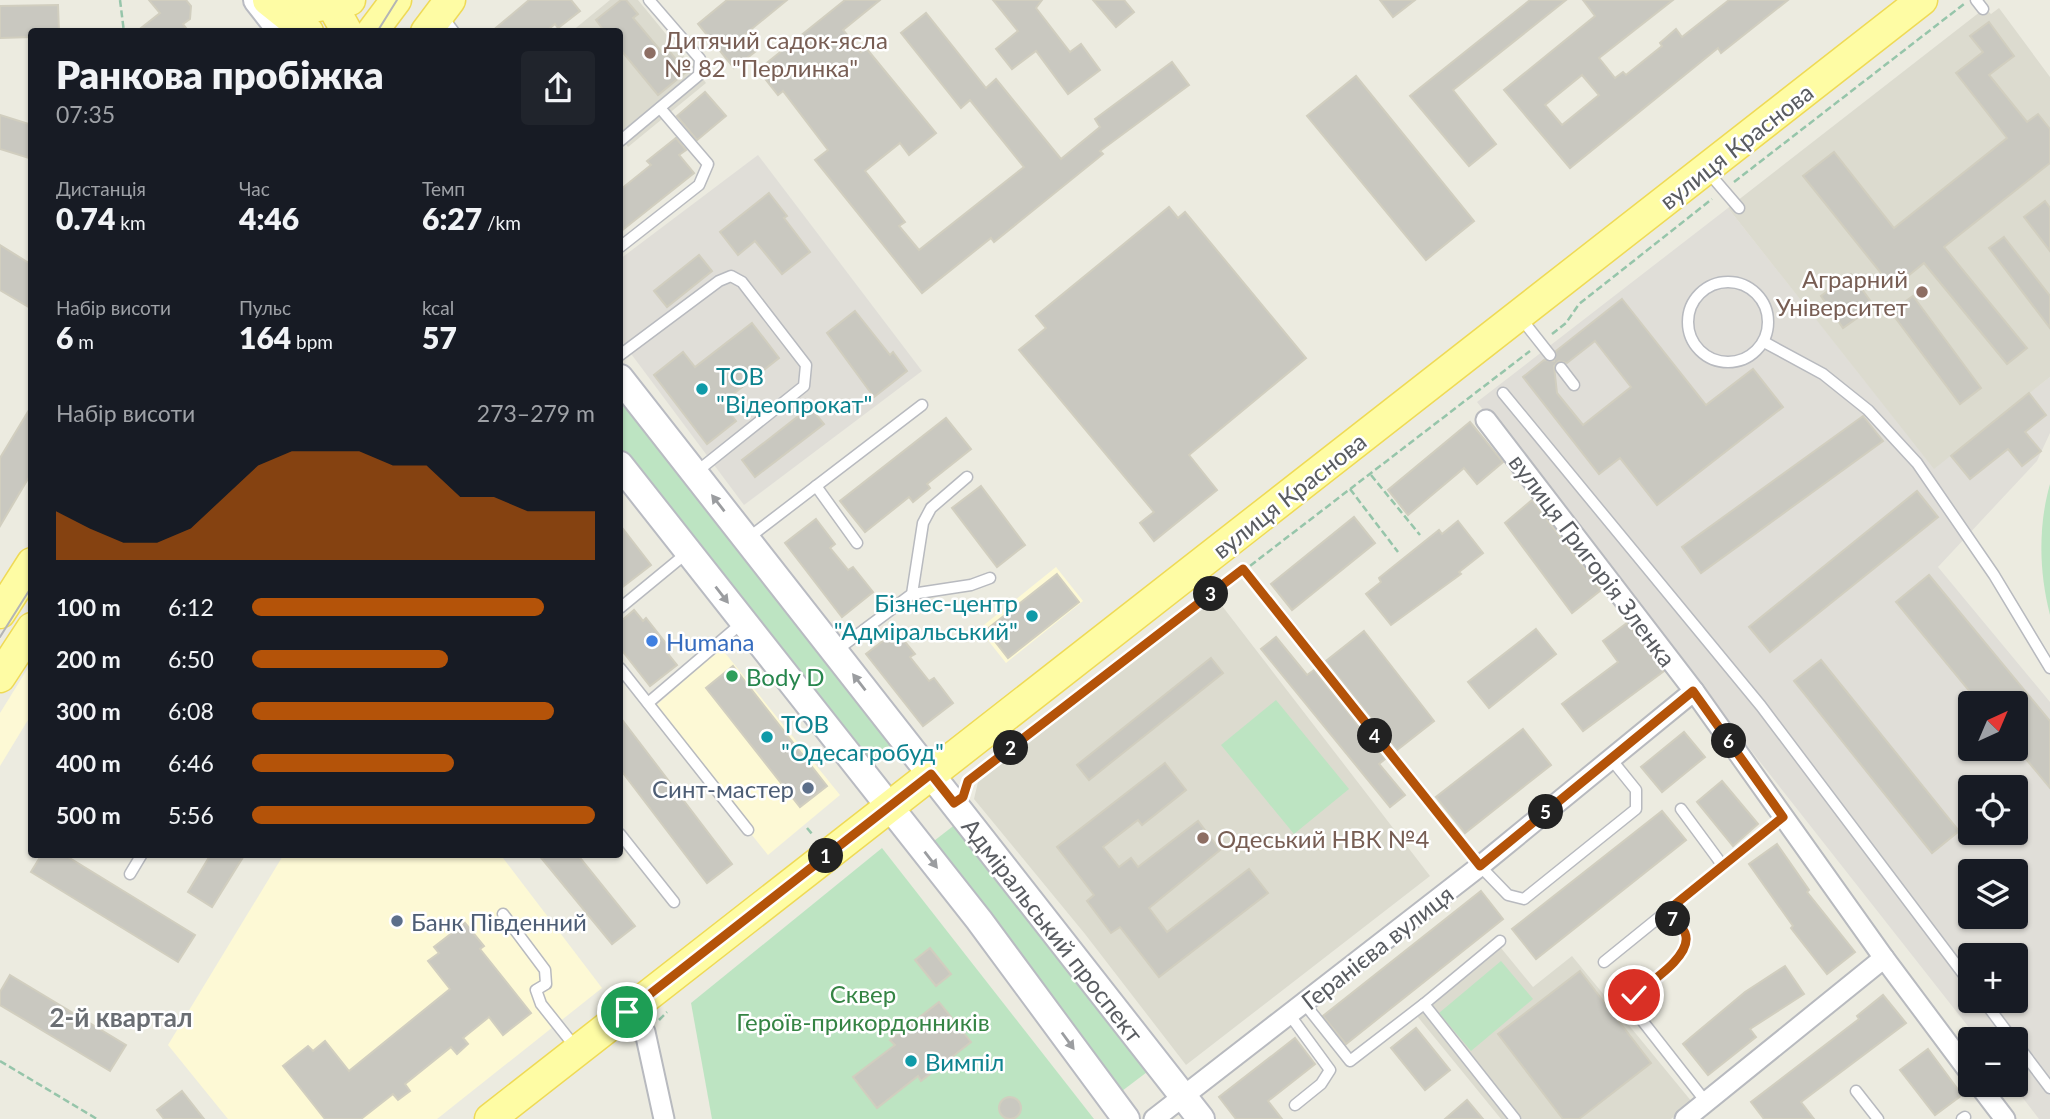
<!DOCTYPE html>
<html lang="uk">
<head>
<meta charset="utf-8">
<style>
  body { margin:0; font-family:Lato,sans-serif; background:#20242c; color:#f1f3f6; height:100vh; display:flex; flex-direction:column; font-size:26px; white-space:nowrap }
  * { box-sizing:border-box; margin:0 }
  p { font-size:23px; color:#9ea1a6 }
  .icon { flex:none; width:38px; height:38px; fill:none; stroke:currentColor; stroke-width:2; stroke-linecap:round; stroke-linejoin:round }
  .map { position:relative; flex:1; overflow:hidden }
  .side { position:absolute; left:28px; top:28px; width:595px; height:830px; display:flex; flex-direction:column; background:#171b24; border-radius:7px; box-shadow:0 2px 5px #0004 }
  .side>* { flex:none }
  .needle { width:46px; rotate:44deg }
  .tools { position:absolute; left:1958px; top:691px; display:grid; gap:14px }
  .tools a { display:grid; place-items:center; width:70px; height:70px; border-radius:7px; background:#171b24; box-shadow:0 2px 5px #0004; font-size:35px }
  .pin { position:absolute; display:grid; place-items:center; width:60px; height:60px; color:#fff; margin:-30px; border:4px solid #fff; border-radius:50%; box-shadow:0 2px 7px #0007 }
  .km { position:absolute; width:35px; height:35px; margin:-18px; border-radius:50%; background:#222; color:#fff; font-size:19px; line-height:35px; text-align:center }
  .round { display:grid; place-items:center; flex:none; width:74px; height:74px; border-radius:7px; background:#20242c }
  .head { display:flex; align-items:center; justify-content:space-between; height:119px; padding:0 28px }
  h1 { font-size:38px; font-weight:800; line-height:52px }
  .stats { display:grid; grid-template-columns:repeat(3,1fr); gap:10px; height:119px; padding:7px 28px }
  .stats div { display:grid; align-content:center }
  .stats b { font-size:30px; font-weight:800 }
  .stats small { font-size:19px; font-weight:400 }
  .stats p { font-size:19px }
  .chart { height:196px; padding:14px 28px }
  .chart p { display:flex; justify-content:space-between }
  .chart svg { width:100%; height:126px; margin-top:7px; fill:#b45309; opacity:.7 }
  ul { padding:0 28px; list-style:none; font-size:23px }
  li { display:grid; grid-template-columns:112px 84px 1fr; align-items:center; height:52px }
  li i { height:18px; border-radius:9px; background:#b45309 }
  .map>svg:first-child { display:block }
  .commercial { fill:#fdf9d5 }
  .industrial { fill:#e0ded8; fill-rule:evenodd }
  .education { fill:#dcdbcf }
  .green { fill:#bde4c2 }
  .building { fill:#c9c8c0; stroke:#d1cebf; stroke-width:2; fill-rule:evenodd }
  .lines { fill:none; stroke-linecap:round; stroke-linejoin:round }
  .service-casing { stroke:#b8babf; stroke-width:13 }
  .minor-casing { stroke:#b8babf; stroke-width:23 }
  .secondary-casing { stroke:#b9bbc2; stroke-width:30 }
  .primary-casing { stroke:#efda56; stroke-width:33 }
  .path { stroke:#96c5aa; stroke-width:2.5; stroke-dasharray:7 3.5; stroke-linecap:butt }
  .service { stroke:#fff; stroke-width:10 }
  .minor { stroke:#fff; stroke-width:19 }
  .secondary { stroke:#fff; stroke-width:26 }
  .primary { stroke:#fefca4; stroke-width:30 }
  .tram { stroke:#b4b5b5; stroke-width:2 }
  .oneway { fill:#9b9da0 }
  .route-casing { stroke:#fff; stroke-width:14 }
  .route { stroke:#b45309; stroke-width:9 }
  .education-dot { fill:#8d6e63; stroke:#fff; stroke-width:2.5 }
  .culture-dot { fill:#0f9aa8; stroke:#fff; stroke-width:2.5 }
  .shop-dot { fill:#3f7fe0; stroke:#fff; stroke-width:2.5 }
  .leisure-dot { fill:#2e9e5b; stroke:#fff; stroke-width:2.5 }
  .service-dot { fill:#5c6f8a; stroke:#fff; stroke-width:2.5 }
  .labels { text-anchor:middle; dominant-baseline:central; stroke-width:5; stroke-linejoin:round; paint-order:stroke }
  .education-label { font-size:24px; fill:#785e54; stroke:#fff; text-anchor:start }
  .street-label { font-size:24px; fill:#595c61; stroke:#fff }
  .culture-label { font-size:24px; fill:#0d838f; stroke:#fff; text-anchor:start }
  .shop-label { font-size:24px; fill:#366cbe; stroke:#fff; text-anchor:start }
  .leisure-label { font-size:24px; fill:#27864d; stroke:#fff; text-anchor:start }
  .service-label { font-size:24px; fill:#4e5e75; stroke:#fff; text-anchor:end }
  .park-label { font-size:24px; fill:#358444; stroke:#fff }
  .neighbourhood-label { font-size:26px; font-weight:bold; fill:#6a6e73; stroke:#fff }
</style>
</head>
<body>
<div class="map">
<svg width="2050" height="1119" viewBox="0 0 2050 1119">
  <rect width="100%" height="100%" fill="#ecebe0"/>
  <g class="commercial">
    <path d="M1056,567l27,34 -77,62 -27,-34z"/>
    <path d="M721,648l119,147 -72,60 -117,-145z"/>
    <path d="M31,663v52l-31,51v-53z"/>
    <path d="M284,854h216l102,134 -165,131h-209l-60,-74z"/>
  </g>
  <g class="industrial">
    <path d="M758,155l164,216 -178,134 -124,-166v-80z"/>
    <path d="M1728,208l206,260 116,-91v56l-13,28 -99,106 112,135v417h-11l-26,-34h3v-45l-38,-1 -501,-637zM1970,704h46v45h-46zM1970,788h46v45h-46zM1970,872h46v45h-46zM1970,956h46v45h-46z"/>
  </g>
  <g class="education">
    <path d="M610,0h28l68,83 -78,64 -8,-11v-104h-49z"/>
    <path d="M1985,8l6,6 8,-6 51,69v300l-116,92 -206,-261z"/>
    <path d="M1216,598l214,278 -244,189 -101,-131 -111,-135 4,-17z"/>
    <path d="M1501,948l32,39 39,-31 120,146 -21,17h-170l-84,-103z"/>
  </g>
  <g class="green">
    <path d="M620,387l281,356 -30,25 -251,-320z"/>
    <path d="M2050,484v131c-11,-43 -12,-89 0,-131z"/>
    <path d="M1276,700l73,89 -55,45 -73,-89z"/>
    <path d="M961,820l194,246 -33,25 -192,-247z"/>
    <path d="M882,848l212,271h-382l-21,-116z"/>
    <path d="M1501,961l32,38 -62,52 -32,-38z"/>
  </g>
  <g class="building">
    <path d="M149,0h37l5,6 -1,13 -7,5 6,8h-53l24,-19z"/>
    <path d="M529,0h42l9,11 -22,17 -3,-4 -10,8h-54z"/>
    <path d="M621,0h5l12,14 -5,4 32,38 5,-4 16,20 -28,23 -38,-46v-17h-15l-9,-12z"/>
    <path d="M727,0h60l-44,36 13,15 -22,17 -36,-44z"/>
    <path d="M845,0h35l-37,30 18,22 5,-4 70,85 -27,22 -9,-12 -35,28 40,51 -6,4 20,24 105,-83 -54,-67 -9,8 -60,-75 25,-20 60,75 10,-9 65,80 39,-32 -5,-8 77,-57 17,23 -89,66 3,3 -109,88 -3,-4 -69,55 -107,-133 13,-10 -45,-59 -5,4 -20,-25z"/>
    <path d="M993,0h49l-6,8 34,44 11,-8 19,26 -32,24 -32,-43 -24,18 -16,-20 22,-18z"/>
    <path d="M1093,0h31l10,12 -18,15z"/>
    <path d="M1380,0h35l-22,17z"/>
    <path d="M1530,0h36l-113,90 43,54 -27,22 -59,-70z"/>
    <path d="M1583,0h90l-74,58 16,20 8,-6 3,3 36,-29 -2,-3 16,-14 6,8 47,-37h59l-67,53 -3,-5 -148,120 -66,-78 91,-74zM1582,75l17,20 -37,30 -17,-20z"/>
    <path d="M58,5l1,27h-27v5l-32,1v-32z"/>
    <path d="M1989,22l25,34 -25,19 38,47 11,-8 12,15v34l-106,84 83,101 -20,16 -83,-101 -31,25 -90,-112 31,-24 60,76 113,-90 -51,-65 27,-21 -13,-16z"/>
    <path d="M1356,76l118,145 -48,39 -119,-144z"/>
    <path d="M705,92l21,24 -29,24 -20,-24z"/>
    <path d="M0,115l32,10v34l-32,-10z"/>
    <path d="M676,138l10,12 -7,5 15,18 -74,59v-42l31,-25 -4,-4z"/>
    <path d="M769,193l18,23 -3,2 26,34 -28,22 -27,-33 -17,14 -18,-23z"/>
    <path d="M2045,201l5,7v43l-26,-34z"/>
    <path d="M1169,207l9,11 7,-6 121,146 -117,97 28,35 -63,51 -14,-18 14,-11 -135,-162 27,-22 -10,-12z"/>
    <path d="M2004,237l46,59v32l-61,-80z"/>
    <path d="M0,245l32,20v44l-32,-19z"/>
    <path d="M699,255l13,16 -45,36 -13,-16z"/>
    <path d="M1851,274l23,32 -31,22 -22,-32z"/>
    <path d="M1913,296l68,92 -21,16 -69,-92z"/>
    <path d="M1622,299l84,106 47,-36 30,38 -126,98 -37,-47 -21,16 -76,-97 21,-17 10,1 2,-10zM1595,341l36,46 -48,38 -26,-32 -3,-27 5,-5 8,2z"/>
    <path d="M855,311l35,44 3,-3 14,19 -33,26 -47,-64z"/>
    <path d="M752,323l27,35 -57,45 14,18 -29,23 -53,-69 29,-23 12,15z"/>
    <path d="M2029,393l17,22 -21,17 16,19 -19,15 -14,-17 -38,30 -19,-23z"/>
    <path d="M32,405v67l-32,54v-68z"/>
    <path d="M810,407l14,17 -69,53 -13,-17z"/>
    <path d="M1863,416l20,25 -182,132 -19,-26z"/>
    <path d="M946,418l25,31 -44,35 3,4 -17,14 -4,-5 -44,35 -25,-31z"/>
    <path d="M1470,422l33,40 -26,22 -13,-16 -56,47 -20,-25z"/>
    <path d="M981,486l44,59 -28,22 -45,-59z"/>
    <path d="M1917,491l21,26 -168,135 -21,-25z"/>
    <path d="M1532,500l69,90 -29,23 -67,-90z"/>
    <path d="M1354,517l21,26 -83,67 -21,-26z"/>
    <path d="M816,519l19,25 -5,4 18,22 5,-3 20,25 -31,25 -57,-74z"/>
    <path d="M1458,521l25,32 -24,19 2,2 -70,51 -25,-31 15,-12 -2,-4 60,-48 3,4z"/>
    <path d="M620,525l31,40 -31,24z"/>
    <path d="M1057,574l22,28 -71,56 -22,-28z"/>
    <path d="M1929,575l121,146v67l-34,-41v-43h-36l-84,-102z"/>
    <path d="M634,610l9,11 3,-3 26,33 -4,3 9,11 -27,21 -30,-38v-26z"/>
    <path d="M1627,623l37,48 -81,60 -21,-27 56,-42 -15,-21z"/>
    <path d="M1536,629l20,25 -67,54 -21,-26z"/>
    <path d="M896,631l19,23 -5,3 19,24 5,-3 19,25 -30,23 -57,-72z"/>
    <path d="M1364,631l70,90 -37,29 -71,-89z"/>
    <path d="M1276,637l31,38 7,-5 71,89 -6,5 26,31 -15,12 -129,-158z"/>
    <path d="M1211,658l12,15 -134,107 -12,-15z"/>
    <path d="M1821,660l138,171 -27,22 -138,-172z"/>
    <path d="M733,666l94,120 -27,21 -94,-119z"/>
    <path d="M620,717l112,147 -25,19 -87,-114z"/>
    <path d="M1523,729l28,36 -86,68 -29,-36z"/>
    <path d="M1684,732l21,25 -43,35 -21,-25z"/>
    <path d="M1165,763l21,27 -44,35 -4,-5 -35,27 16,20 12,-9 7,9 60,-46 22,29 -71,58 18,24 82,-63 19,24 -109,84 -39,-50 -9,6 -24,-32 7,-6 -37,-48z"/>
    <path d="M1722,781l36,43 -25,22 -36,-44z"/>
    <path d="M1662,811l24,29 -150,119 -24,-30z"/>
    <path d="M1777,844l32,46 -2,2 48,60 -28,22 -36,-46 2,-2 -44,-62z"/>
    <path d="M42,854h21l132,81 -17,27 -147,-90z"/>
    <path d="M211,854h34l-33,53 -24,-15z"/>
    <path d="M538,854h39l58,72 -23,18z"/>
    <path d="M1481,891l22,28 -157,125 -23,-28z"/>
    <path d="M465,923l19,23 -4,3 51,64 -28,22 -14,-18 -26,21 5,6 -11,10 -6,-7 -46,37 5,7 -12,9 -5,-6 -32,25h-36l-42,-53 25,-20 5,5 12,-10 24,30 101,-82 -22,-28 11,-8 -5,-6z"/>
    <path d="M930,948l21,26 -15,12 -21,-26z"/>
    <path d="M1785,966l19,28 -54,35 6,8 -48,38 -25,-31 62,-52z"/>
    <path d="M1580,971l71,92 -72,56h-16l-65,-85z"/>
    <path d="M10,975l116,70 -16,26 -110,-66v-13z"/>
    <path d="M1883,995l23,28 -105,79 13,17h-50l-13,-17 108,-83 -2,-3z"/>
    <path d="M939,1002l32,40 -50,39 -3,-5 -41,32 -24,-31 42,-32 -5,-5z"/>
    <path d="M1416,1028l34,42 -25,20 -34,-42z"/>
    <path d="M1295,1038l20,26 -47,37 14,18h-46l-17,-22z"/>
    <path d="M1928,1049l34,46 -27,20 -35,-45z"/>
    <path d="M182,1091l22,28h-40l-7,-9z"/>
    <circle cx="1010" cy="1108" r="11"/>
    <path d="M1467,1100l16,19h-38z"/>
  </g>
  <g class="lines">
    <g class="service-casing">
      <g id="service">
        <path d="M1976,0l7,9"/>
        <path d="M442,16l12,16"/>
        <path d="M620,141l79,-66 1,-16 -51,-59"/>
        <path d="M1708,172l31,36"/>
        <path d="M620,247l79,-62 9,-21 -48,-56"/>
        <circle cx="1728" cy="322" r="40"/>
        <path d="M1520,317l30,38"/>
        <path d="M1764,342l59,32 45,36 49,53 77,112 56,93"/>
        <path d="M620,355l99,-74 12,-5 11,6 64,83 -2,21 -109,87"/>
        <path d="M1561,368l13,17"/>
        <path d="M1503,393l258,313 209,277"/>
        <path d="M816,486l41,57"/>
        <path d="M747,539l175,-134"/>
        <path d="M912,594l59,-9 19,-7"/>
        <path d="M1274,607l206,259 28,29 16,4 112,-90v-19l-25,-31"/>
        <path d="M620,608l68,-56"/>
        <path d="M837,650l75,-56 11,-71 8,-15 36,-31"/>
        <path d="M620,668l128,162"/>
        <path d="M648,703l95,-81"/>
        <path d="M1681,809l42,57"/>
        <path d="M620,834l54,68"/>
        <path d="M130,874l12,-20"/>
        <path d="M1667,911c5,7 15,15 18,22 9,22 -36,50 -51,62l3,19 69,88"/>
        <path d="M503,914l42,56 1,14 -10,6 5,14 35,44"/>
        <path d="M1604,962l179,-145"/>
        <path d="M1984,1001l29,39"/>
        <path d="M1304,1003l46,58 74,-57 91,115"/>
        <path d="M1424,1004l76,-63"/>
        <path d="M1289,1014l41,56 -9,14 -26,21"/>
        <path d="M2016,1043l34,45"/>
        <path d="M1856,1091l22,28"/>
        <path d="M1962,1119l3,-2"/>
      </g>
    </g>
    <g class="minor-casing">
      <g id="minor">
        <path d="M1486,420l208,271 190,267 86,115"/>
        <path d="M627,1011l18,21 19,87"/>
        <path d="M1979,1085l26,34"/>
        <path d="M1154,1119l326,-253 214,-175"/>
        <path d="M1685,1119l199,-161"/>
      </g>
    </g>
    <g class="secondary-casing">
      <g id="secondary">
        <path d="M257,0l25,32"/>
        <path d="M620,378l581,741"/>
        <path d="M620,465l359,455 147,199"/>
      </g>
    </g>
    <g class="primary-casing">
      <g id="primary">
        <path d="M268,0l40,32"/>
        <path d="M329,0l18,32"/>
        <path d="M302,1l16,5 32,-6"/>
        <path d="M372,32l24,-32"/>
        <path d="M426,32l24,-32"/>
        <path d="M0,613l32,-50"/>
        <path d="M0,677l32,-49"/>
        <path d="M490,1119l1432,-1119"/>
      </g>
    </g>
    <g class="path">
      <path d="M120,0l4,32"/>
      <path d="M1734,182l230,-178"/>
      <path d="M1552,334l14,-11 13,-19 133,-105"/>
      <path d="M1371,475l49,60"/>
      <path d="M1350,489l48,63"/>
      <path d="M1243,569l22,27"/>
      <path d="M967,783l563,-432"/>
      <path d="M807,828l6,7"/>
      <path d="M659,1020l8,-8"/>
      <path d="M0,1061l97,58"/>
    </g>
    <use href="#service" class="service"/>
    <use href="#minor" class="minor"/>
    <use href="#secondary" class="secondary"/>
    <use href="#primary" class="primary"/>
    <g class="tram">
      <path d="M377,32l20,-32"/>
      <path d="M0,637l32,-51"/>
    </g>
  </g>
  <defs><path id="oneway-solid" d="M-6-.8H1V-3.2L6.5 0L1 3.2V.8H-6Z" transform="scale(1.75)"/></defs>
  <g class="oneway">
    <use href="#oneway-solid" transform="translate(718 503) rotate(-128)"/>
    <use href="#oneway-solid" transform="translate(722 595) rotate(52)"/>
    <use href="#oneway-solid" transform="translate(859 682) rotate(-128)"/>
    <use href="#oneway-solid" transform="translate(931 860) rotate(52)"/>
    <use href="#oneway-solid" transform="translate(1068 1041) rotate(54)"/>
  </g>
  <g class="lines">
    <g class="route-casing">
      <path id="route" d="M627,1012l304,-238 23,29 9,-6 5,-16 275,-212 237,297 213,-175 90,126 -116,94c5,7 15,15 18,22 9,22 -36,50 -51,62"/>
    </g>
    <use href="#route" class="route"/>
  </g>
  <g class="education-dot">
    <circle cx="650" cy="53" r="7"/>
    <circle cx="1922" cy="292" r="7"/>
    <circle cx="1203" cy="838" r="7"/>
  </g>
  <g class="culture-dot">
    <circle cx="702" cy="389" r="7"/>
    <circle cx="1032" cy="616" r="7"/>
    <circle cx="767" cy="737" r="7"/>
    <circle cx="911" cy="1061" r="7"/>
  </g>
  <circle class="shop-dot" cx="652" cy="641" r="7"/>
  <circle class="leisure-dot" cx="732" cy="676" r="7"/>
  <g class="service-dot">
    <circle cx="808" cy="788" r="7"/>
    <circle cx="397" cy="921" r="7"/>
  </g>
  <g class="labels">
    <g class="education-label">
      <text x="664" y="39">Дитячий садок-ясла<tspan x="664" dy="28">№ 82 "Перлинка"</tspan></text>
      <text x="1908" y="278" text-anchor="end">Аграрний<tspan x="1908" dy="28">Університет</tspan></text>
      <text x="1217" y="838">Одеський НВК №4</text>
    </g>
    <g class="street-label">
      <text transform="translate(1736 146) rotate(-38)">вулиця Краснова</text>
      <text transform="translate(1289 495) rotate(-38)">вулиця Краснова</text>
      <text transform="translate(1593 560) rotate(53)">вулиця Григорія Зленка</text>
      <text transform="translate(1053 930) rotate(52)">Адміральський проспект</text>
      <text transform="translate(1377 947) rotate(-38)">Геранієва вулиця</text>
    </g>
    <g class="culture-label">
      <text x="716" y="375">ТОВ<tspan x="716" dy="28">"Відеопрокат"</tspan></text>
      <text x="1018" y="602" text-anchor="end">Бізнес-центр<tspan x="1018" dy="28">"Адміральський"</tspan></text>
      <text x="781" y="723">ТОВ<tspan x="781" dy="28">"Одесагробуд"</tspan></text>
      <text x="925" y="1061">Вимпіл</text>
    </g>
    <g class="shop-label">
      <text x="666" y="641">Humana</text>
    </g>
    <g class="leisure-label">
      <text x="746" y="676">Body D</text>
    </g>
    <g class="service-label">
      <text x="794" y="788">Синт-мастер</text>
      <text x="411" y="921" text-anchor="start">Банк Південний</text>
    </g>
    <g class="park-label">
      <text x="863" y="993">Сквер<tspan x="863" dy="28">Героїв-прикордонників</tspan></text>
    </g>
    <g class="neighbourhood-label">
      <text x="121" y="1017">2-й квартал</text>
    </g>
  </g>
</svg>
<div class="tools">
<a><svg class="needle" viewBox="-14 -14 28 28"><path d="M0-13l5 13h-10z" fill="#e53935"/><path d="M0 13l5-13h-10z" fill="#9ea1a6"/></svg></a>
<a><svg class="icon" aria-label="locate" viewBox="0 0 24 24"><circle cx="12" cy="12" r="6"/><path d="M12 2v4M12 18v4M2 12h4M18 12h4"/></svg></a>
<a><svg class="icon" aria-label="layers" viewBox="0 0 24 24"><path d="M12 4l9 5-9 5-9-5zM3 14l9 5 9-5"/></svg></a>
<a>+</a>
<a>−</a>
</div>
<div class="pin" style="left:627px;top:1012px;background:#1e9e55"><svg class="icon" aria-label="arrive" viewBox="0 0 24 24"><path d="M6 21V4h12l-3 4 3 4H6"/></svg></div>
<div class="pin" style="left:1634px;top:995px;background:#d93025"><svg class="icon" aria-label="check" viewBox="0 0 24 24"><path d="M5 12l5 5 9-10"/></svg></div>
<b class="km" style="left:826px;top:856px">1</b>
<b class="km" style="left:1011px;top:748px">2</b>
<b class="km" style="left:1211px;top:594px">3</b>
<b class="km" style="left:1375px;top:736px">4</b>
<b class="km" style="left:1546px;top:812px">5</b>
<b class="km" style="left:1729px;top:741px">6</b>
<b class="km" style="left:1673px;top:919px">7</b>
<section class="side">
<div class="head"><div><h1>Ранкова пробіжка</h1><p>07:35</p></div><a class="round"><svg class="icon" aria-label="share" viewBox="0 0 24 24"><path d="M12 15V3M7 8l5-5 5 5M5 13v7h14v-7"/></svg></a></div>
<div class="stats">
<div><p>Дистанція</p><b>0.74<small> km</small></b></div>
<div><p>Час</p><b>4:46</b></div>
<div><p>Темп</p><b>6:27<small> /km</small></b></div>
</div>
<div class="stats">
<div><p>Набір висоти</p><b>6<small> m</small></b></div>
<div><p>Пульс</p><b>164<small> bpm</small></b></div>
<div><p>kcal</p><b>57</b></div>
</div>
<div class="chart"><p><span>Набір висоти</span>273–279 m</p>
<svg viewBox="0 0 160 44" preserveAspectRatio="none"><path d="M0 44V27L10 33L20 38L30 38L40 33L50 22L60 11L70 6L80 6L90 6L100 11L110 11L120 22L130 22L140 27L150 27L160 27V44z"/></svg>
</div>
<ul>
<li><b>100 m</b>6:12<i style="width:85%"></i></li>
<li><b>200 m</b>6:50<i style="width:57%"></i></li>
<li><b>300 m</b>6:08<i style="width:88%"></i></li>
<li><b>400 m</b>6:46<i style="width:59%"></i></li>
<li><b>500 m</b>5:56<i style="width:100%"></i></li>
</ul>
</section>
</div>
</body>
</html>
